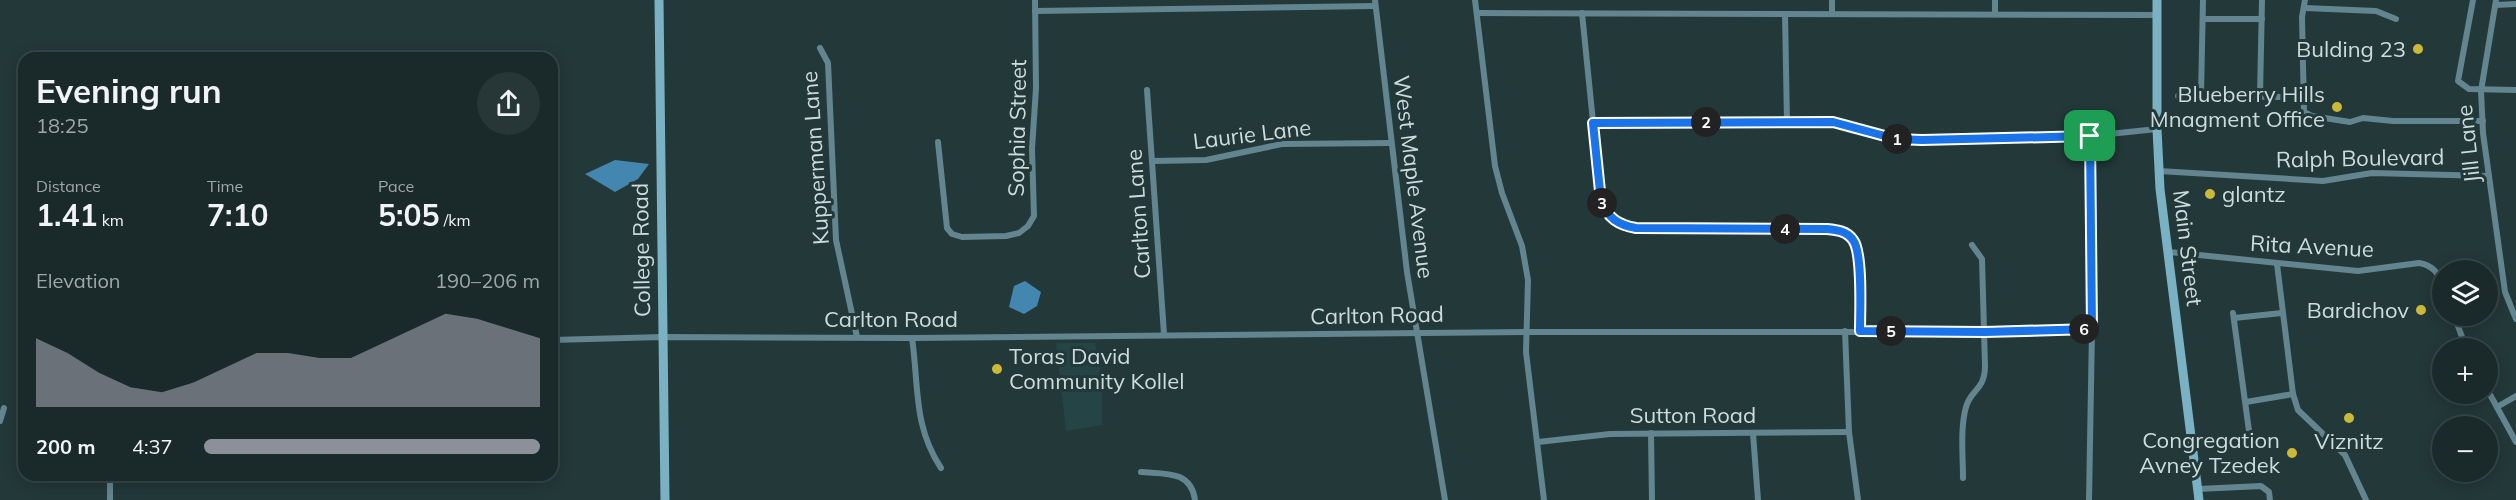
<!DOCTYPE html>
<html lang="en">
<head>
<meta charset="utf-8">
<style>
  body { margin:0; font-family:Mulish,sans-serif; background:#273637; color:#f1f3f6; height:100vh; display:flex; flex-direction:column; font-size:22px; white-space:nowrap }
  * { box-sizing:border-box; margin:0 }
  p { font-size:20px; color:#9fa7a9 }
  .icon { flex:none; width:33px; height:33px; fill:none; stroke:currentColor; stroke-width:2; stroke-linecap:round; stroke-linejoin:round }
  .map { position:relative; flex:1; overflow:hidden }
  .sheet { position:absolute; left:18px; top:52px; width:540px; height:429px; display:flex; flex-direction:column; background:#1a2a2b; border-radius:18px; box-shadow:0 3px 15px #0003,0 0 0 2px #384647 }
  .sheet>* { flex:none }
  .buttons { position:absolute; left:2432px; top:260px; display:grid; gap:12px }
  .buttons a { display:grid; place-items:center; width:66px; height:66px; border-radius:50%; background:#1a2a2b; box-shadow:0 3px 15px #0003,0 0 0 2px #384647; font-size:30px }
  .pin { position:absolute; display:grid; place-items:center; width:51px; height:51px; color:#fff; margin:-26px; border-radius:12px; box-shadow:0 3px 9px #0006 }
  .km { position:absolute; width:30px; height:30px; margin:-15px; border-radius:50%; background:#222; color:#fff; font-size:16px; line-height:30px; text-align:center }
  .round { display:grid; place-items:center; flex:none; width:63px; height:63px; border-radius:32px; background:#273637 }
  .head { display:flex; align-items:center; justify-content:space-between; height:102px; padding:0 18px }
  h1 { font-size:33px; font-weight:700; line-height:45px }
  .figures { display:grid; grid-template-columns:repeat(3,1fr); gap:9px; height:102px; padding:6px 18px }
  .figures div { display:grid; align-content:center }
  .figures b { font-size:30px; font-weight:700 }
  .figures small { font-size:16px; font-weight:400 }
  .figures p { font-size:16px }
  .chart { height:168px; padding:12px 18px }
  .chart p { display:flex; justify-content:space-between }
  .chart svg { width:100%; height:108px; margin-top:6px; fill:#8c9099; opacity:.7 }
  ul { padding:0 18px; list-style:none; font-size:20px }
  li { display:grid; grid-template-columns:96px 72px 1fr; align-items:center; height:45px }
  li i { height:15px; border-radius:8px; background:#8c9099 }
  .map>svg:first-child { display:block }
  .built { fill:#254445 }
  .water { fill:#4386b0 }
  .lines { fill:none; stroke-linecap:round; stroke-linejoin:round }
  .street { stroke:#628590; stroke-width:6 }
  .secondary { stroke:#7ab2c4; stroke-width:9 }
  .route-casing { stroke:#fff; stroke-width:12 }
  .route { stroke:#1a73e8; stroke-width:8 }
  .poi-dot { fill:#cdb938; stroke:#233839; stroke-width:2 }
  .labels { text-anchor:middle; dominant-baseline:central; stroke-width:6; stroke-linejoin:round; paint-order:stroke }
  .poi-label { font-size:22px; fill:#cedbdb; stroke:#233839; text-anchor:end }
  .street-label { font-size:22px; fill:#cedbdb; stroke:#233839 }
</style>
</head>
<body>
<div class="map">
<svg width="2516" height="500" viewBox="0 0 2516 500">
  <rect width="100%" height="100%" fill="#233839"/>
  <path class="built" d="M1056,343h39l7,35v47l-36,6z"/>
  <g class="water">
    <path d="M615,160l34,4 -11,15 -23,13 -30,-18z"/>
    <path d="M1025,281l16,11 -4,14 -13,8 -15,-7 5,-21z"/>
  </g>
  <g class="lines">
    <g class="street">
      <path d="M1375,0l32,272 38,228"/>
      <path d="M1475,0l20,166 7,27 20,53 6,34 -2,72 18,148"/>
      <path d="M1832,0v14"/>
      <path d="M1995,0v14"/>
      <path d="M2305,0l-3,17 2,95 8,4 38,6 13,-4 30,3h90"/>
      <path d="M2473,0l-15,81 11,8 47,1"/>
      <path d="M2496,0l-15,91 2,42 22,159 11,27"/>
      <path d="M2496,5l20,-1"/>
      <path d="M2305,8l71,3 20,8"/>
      <path d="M1035,11l340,-5"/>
      <path d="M1477,13l681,2"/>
      <path d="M1582,13l19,188c7,17 17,24 35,27l191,1c10,1 20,2 26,11 10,13 7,72 7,91"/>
      <path d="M1785,14l2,108"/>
      <path d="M2203,19h59"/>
      <path d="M820,48l8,15 8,177 21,97"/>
      <path d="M1147,90l17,244"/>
      <path d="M2201,95l2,-95"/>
      <path d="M2178,96l105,1"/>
      <path d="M2260,96l2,-96"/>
      <path d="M1593,123l240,-1 63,17 26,1 168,-4"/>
      <path d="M938,142l9,86 5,6 10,3 44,-1 13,-3 9,-7 6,-10 -2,-67 4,-61 -1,-88"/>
      <path d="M1153,161l53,-1 76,-16 109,-1"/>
      <path d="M2159,171l164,10 49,-8 117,3"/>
      <path d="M2169,252l189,19 61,-8c12,2 19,8 23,20"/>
      <path d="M2277,264l16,130 5,16 47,45 21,45"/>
      <path d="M2233,313l16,118"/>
      <path d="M2454,315l12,33"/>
      <path d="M2234,318l48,-5"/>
      <path d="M1845,331l4,101 9,68"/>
      <path d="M912,338c7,48 1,88 29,130"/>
      <path d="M552,340l110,-3 250,1 614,-6h459l107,-3"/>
      <path d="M2487,389l29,53"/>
      <path d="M2246,402l47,-8"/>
      <path d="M2497,407l19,-11"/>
      <path d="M0,421l4,-13"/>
      <path d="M1651,433l1,67"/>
      <path d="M1753,433l5,67"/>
      <path d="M1538,442l72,-8 239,-2"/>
      <path d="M1141,472c23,2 50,-2 54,28"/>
      <path d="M110,476v24"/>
      <path d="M1963,478c0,-22 -3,-50 3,-71 5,-18 19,-17 19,-41l-3,-107 -10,-14"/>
      <path d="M2198,489l63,-3 8,6 1,8"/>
      <path d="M2089,500l3,-171 -2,-193 67,-7"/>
    </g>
    <g class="secondary">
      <path d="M659,0l6,500"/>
      <path d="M2157,0v129l3,60 39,311"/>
    </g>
  </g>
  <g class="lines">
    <g class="route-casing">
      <path id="route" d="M1833,122l63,17 26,1 168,-4 2,193 -107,3 -125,-1c0,-19 3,-78 -7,-91 -6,-9 -16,-10 -26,-11l-191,-1c-18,-3 -28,-10 -35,-27l-8,-78z"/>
    </g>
    <use href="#route" class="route"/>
  </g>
  <g class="poi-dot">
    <circle cx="2418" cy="49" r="6"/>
    <circle cx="2337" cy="107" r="6"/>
    <circle cx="2210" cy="194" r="6"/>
    <circle cx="2421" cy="310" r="6"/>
    <circle cx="997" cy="369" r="6"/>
    <circle cx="2349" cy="418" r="6"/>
    <circle cx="2292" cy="453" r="6"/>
  </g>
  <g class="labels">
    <g class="poi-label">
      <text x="2406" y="49">Bulding 23</text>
      <text x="2325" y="94">Blueberry Hills<tspan x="2325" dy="25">Mnagment Office</tspan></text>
      <text x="2222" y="194" text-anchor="start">glantz</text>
      <text x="2409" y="310">Bardichov</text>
      <text x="1009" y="356" text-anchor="start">Toras David<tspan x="1009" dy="25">Community Kollel</tspan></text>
      <text x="2280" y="440">Congregation<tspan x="2280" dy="25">Avney Tzedek</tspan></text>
      <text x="2349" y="441" text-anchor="middle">Viznitz</text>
    </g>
    <g class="street-label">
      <text transform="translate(1017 128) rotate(-89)">Sophia Street</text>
      <text transform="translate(1252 134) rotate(-7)">Laurie Lane</text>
      <text transform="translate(2468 144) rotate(-96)">Jill Lane</text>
      <text transform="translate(815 158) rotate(-94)">Kupperman Lane</text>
      <text transform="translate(2360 158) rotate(-1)">Ralph Boulevard</text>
      <text transform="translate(1414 177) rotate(83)">West Maple Avenue</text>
      <text transform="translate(1138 214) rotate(-94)">Carlton Lane</text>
      <text transform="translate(2312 246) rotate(3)">Rita Avenue</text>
      <text transform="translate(2188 248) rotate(83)">Main Street</text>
      <text transform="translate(641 250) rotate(-91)">College Road</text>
      <text transform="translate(1377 315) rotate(-1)">Carlton Road</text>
      <text x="891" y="319">Carlton Road</text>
      <text x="1693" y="415">Sutton Road</text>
    </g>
  </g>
</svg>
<div class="buttons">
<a><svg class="icon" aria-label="layers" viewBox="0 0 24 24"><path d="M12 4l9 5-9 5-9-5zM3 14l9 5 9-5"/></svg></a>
<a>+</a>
<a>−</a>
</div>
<div class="pin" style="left:2090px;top:136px;background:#1e9e55"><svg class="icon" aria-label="arrive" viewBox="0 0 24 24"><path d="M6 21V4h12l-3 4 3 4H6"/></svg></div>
<b class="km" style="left:1897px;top:139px">1</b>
<b class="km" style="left:1706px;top:122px">2</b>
<b class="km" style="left:1602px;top:203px">3</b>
<b class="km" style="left:1785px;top:229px">4</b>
<b class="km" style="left:1891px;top:331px">5</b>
<b class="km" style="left:2084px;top:329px">6</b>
<section class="sheet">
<div class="head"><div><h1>Evening run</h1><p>18:25</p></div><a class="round"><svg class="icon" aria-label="share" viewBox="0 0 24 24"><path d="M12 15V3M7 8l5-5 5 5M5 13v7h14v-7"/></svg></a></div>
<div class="figures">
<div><p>Distance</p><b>1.41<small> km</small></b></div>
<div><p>Time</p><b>7:10</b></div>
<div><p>Pace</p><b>5:05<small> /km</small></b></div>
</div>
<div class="chart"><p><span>Elevation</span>190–206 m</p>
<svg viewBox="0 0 160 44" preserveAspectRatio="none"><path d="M0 44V16L10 22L20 30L30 36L40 38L50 34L60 28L70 22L80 22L90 24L100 24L110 18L120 12L130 6L140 8L150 12L160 16V44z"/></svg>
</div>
<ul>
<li><b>200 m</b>4:37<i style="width:100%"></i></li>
</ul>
</section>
</div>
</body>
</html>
